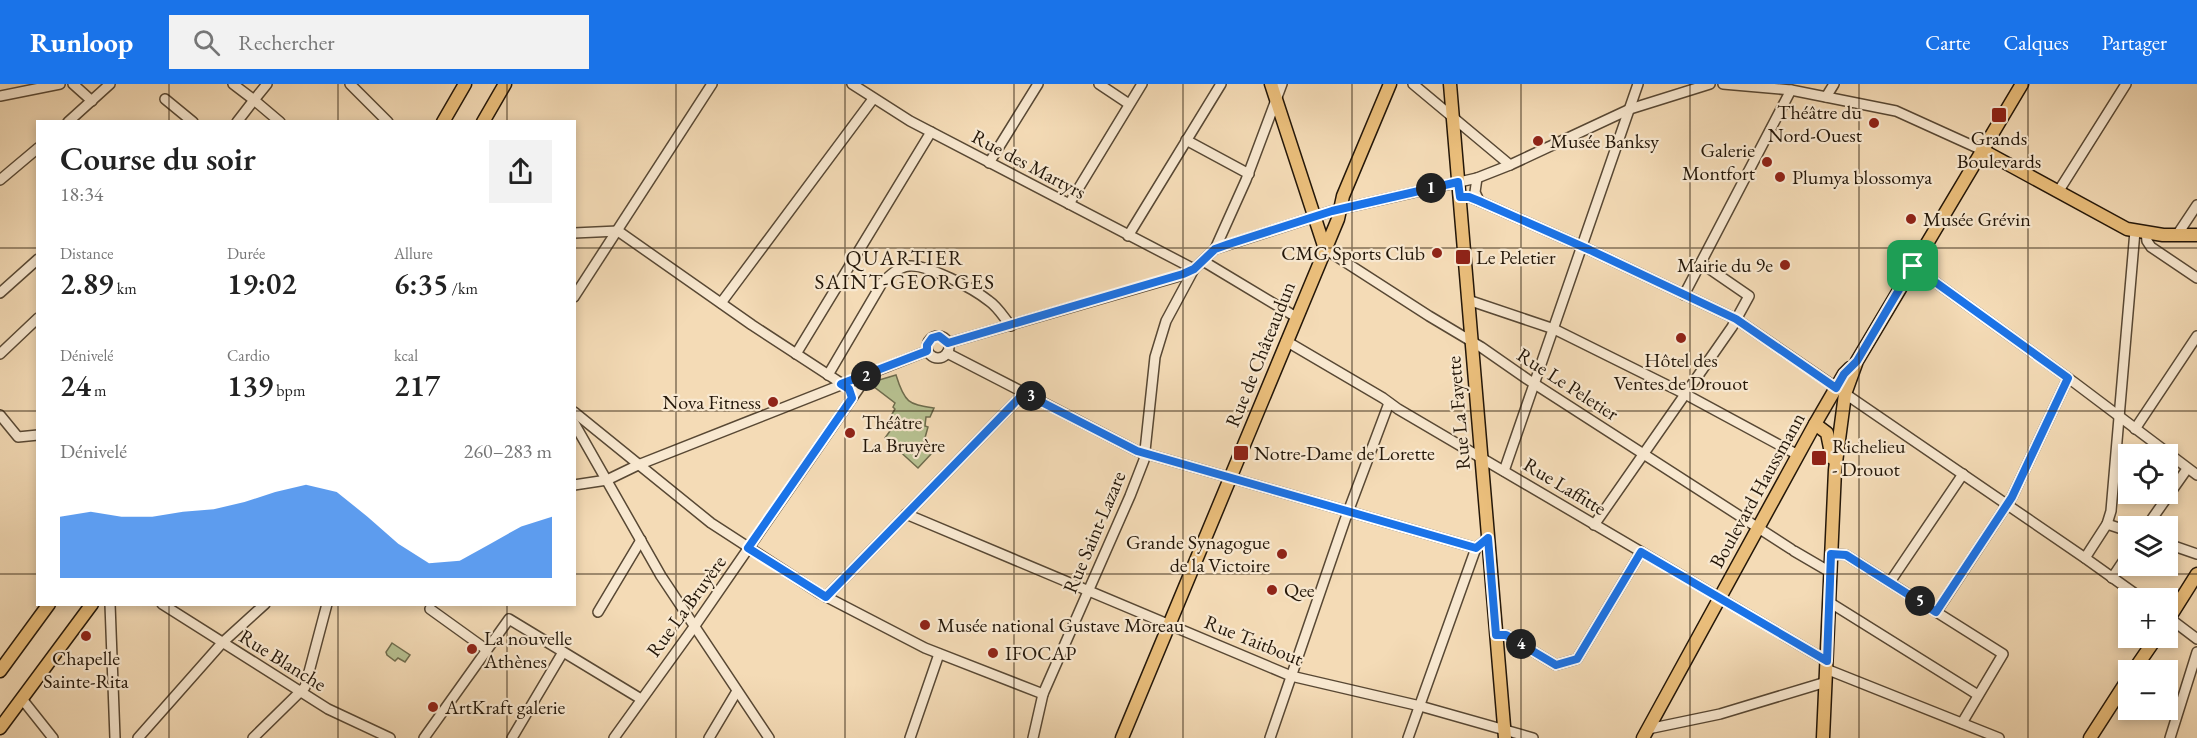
<!DOCTYPE html>
<html lang="fr">
<head>
<meta charset="utf-8">
<style>
  body { margin:0; font-family:"EB Garamond",serif; background:#f2f2f2; color:#222; height:100vh; display:flex; flex-direction:column; font-size:22px; white-space:nowrap }
  * { box-sizing:border-box; margin:0 }
  p { font-size:20px; color:#767676 }
  .icon { flex:none; width:33px; height:33px; fill:none; stroke:currentColor; stroke-width:2; stroke-linecap:round; stroke-linejoin:round }
  .map { position:relative; flex:1; overflow:hidden }
  .sheet { position:absolute; left:36px; top:36px; width:540px; height:486px; display:flex; flex-direction:column; background:#fff; border-radius:0px; box-shadow:0 3px 9px #0003 }
  .sheet>* { flex:none }
  .controls { position:absolute; left:2118px; top:360px; display:grid; gap:12px }
  .controls a { display:grid; place-items:center; width:60px; height:60px; border-radius:0px; background:#fff; box-shadow:0 3px 9px #0003; font-size:30px }
  .pin { position:absolute; display:grid; place-items:center; width:51px; height:51px; color:#fff; margin:-26px; border-radius:12px; box-shadow:0 3px 9px #0006 }
  .km { position:absolute; width:30px; height:30px; margin:-15px; border-radius:50%; background:#222; color:#fff; font-size:16px; line-height:30px; text-align:center }
  .round { display:grid; place-items:center; flex:none; width:63px; height:63px; border-radius:0px; background:#f2f2f2 }
  .head { display:flex; align-items:center; justify-content:space-between; height:102px; padding:0 24px }
  h1 { font-size:33px; font-weight:600; line-height:45px }
  .stats { display:grid; grid-template-columns:repeat(3,1fr); gap:9px; height:102px; padding:6px 24px }
  .stats div { display:grid; align-content:center }
  .stats b { font-size:30px; font-weight:600 }
  .stats small { font-size:16px; font-weight:400 }
  .stats p { font-size:16px }
  .chart { height:168px; padding:12px 24px }
  .chart p { display:flex; justify-content:space-between }
  .chart svg { width:100%; height:108px; margin-top:6px; fill:#1a73e8; opacity:.7 }
  header { display:flex; align-items:center; gap:36px; box-sizing:border-box; height:84px; padding:0 30px; background:#1a73e8; color:#fff }
  header strong { font-size:28px }
  nav { display:flex; gap:33px; margin-inline-start:auto; font-size:21px }
  .search { width:420px; height:54px; background:#f2f2f2; display:flex; align-items:center; gap:15px; box-sizing:border-box; padding:0 21px; border-radius:0px; color:#767676; font-size:22px }
  .map>svg:first-child { display:block }
  .green { fill:#b7c191; stroke:#6e6c4d; stroke-width:1.5 }
  .lines { fill:none; stroke-linecap:round; stroke-linejoin:round }
  .minor-casing { stroke:#584834; stroke-width:12 }
  .major-casing { stroke:#241709; stroke-width:15 }
  .minor { stroke:#f8e8d0; stroke-width:9 }
  .major { stroke:#eabe7b; stroke-width:12 }
  .route-casing { stroke:#fff; stroke-width:12 }
  .route { stroke:#1a73e8; stroke-width:8 }
  .grid { fill:none; stroke:#241709; stroke-width:1.5; stroke-opacity:0.55 }
  .poi-dot { fill:#8f2418; stroke:#f8e8d0; stroke-width:2 }
  .labels { text-anchor:middle; dominant-baseline:central; stroke-width:4.5; stroke-linejoin:round; paint-order:stroke }
  .poi-label { font-size:20px; fill:#241709; stroke:#f8e8d0; text-anchor:start }
  .street-label { font-size:20px; fill:#241709; stroke:#f8e8d0 }
  .neighbourhood-label { font-size:21px; letter-spacing:1.5px; fill:#241709; stroke:#f8e8d0 }
</style>
</head>
<body>
<header>
<strong>Runloop</strong>
<div class="search"><svg class="icon" aria-label="search" viewBox="0 0 24 24"><circle cx="10" cy="10" r="6"/><path d="M15 15l6 6"/></svg>Rechercher</div>
<nav><a>Carte</a><a>Calques</a><a>Partager</a></nav>
</header>
<div class="map">
<svg width="2197" height="654" viewBox="0 0 2197 654">
  <rect width="100%" height="100%" fill="#f4dbb6"/>
  <filter id="stains"><feTurbulence type="fractalNoise" baseFrequency=".00333" numOctaves="4"/><feColorMatrix values="0 0 0 0 .2 0 0 0 0 .09 0 0 0 0 .02 0 0 0 .5 -.17"/></filter>
  <radialGradient id="worn" r=".72"><stop offset=".6" stop-color="#630" stop-opacity="0"/><stop offset="1" stop-color="#630" stop-opacity=".3"/></radialGradient>
  <g class="green">
    <path d="M896,291c9,29 13,29 38,33l-4,9h-4l-1,9 3,1 -5,18 9,8 -14,15 -33,-30 5,-7 -5,-5 10,-17 -2,-2 2,-4 -26,-20z"/>
    <path d="M392,559l18,12 -5,7 -7,-4 -3,3 -8,-6 -1,-3z"/>
  </g>
  <g class="lines">
    <g class="minor-casing">
      <g id="minor">
        <path d="M73,0l19,17"/>
        <path d="M233,0l21,16 13,-16"/>
        <path d="M350,0l38,38"/>
        <path d="M852,0l58,37 284,148"/>
        <path d="M1099,0l30,20"/>
        <path d="M1413,0l97,81"/>
        <path d="M1723,0l68,6 105,21 86,39"/>
        <path d="M0,12l60,-12"/>
        <path d="M1826,13l8,-13"/>
        <path d="M165,15l28,23"/>
        <path d="M68,38l42,-38"/>
        <path d="M237,38l17,-22 26,22"/>
        <path d="M1186,56l63,34"/>
        <path d="M989,79l49,-79"/>
        <path d="M1477,94l-2,14 4,9"/>
        <path d="M0,96l38,-32"/>
        <path d="M2058,108l68,-108"/>
        <path d="M1460,113h9l10,4 111,49 146,69 349,239 56,40"/>
        <path d="M1069,120l73,-120"/>
        <path d="M2146,148l1,9 4,6 46,31"/>
        <path d="M574,149l44,-2 134,94 98,64 2,9"/>
        <path d="M2177,151l20,-30"/>
        <path d="M1128,152l93,-152"/>
        <path d="M1215,165l31,-69 36,-96"/>
        <path d="M1325,165l104,67 52,31 46,32 264,170"/>
        <path d="M1203,177l93,56"/>
        <path d="M1913,182l162,117 122,92"/>
        <path d="M0,209l38,-34"/>
        <path d="M1684,211l107,-205"/>
        <path d="M574,213l138,-213"/>
        <path d="M1468,216l86,29 131,65 113,61"/>
        <path d="M721,219l152,-204"/>
        <circle cx="938" cy="263" r="11"/>
        <path d="M1286,257l97,57 15,11 429,252"/>
        <path d="M948,259l228,-66 18,-8 21,-20 117,-38 145,-33 33,-13 120,-56 80,-25"/>
        <path d="M947,269l190,98 339,97"/>
        <path d="M0,270l38,-36"/>
        <path d="M796,270l135,-222"/>
        <path d="M828,291l54,-92c7,-7 16,-16 27,-17 19,-2 65,23 80,35 9,6 15,17 22,25"/>
        <path d="M574,328l137,111 108,70 106,55 118,46"/>
        <path d="M0,331l18,22 20,-2"/>
        <path d="M574,339l87,153 108,162"/>
        <path d="M2135,345l62,-93"/>
        <path d="M1504,387l134,-387"/>
        <path d="M574,401l33,-5 31,-15 289,-114"/>
        <path d="M906,430l385,162 129,30 113,32"/>
        <path d="M2107,440l21,7"/>
        <path d="M1594,441l138,-198 17,-31 -48,-33"/>
        <path d="M2147,442l40,-57"/>
        <path d="M2168,460l29,10"/>
        <path d="M1794,467l36,21"/>
        <path d="M1831,470l15,1 157,99 -41,69"/>
        <path d="M2085,474l22,-34 4,-13 24,-280"/>
        <path d="M2112,494l16,-24"/>
        <path d="M1890,498l73,-108"/>
        <path d="M826,513l198,-204"/>
        <path d="M1829,518l149,93"/>
        <path d="M110,520l5,134"/>
        <path d="M162,520l166,105 62,29"/>
        <path d="M430,525l57,41"/>
        <path d="M1937,527l75,-114 56,-119"/>
        <path d="M598,528l43,-72"/>
        <path d="M2168,533l29,22"/>
        <path d="M1496,551h10l50,30 21,-6 64,-107"/>
        <path d="M1826,585l173,69"/>
        <path d="M22,615l31,39"/>
        <path d="M1648,645l72,-15 106,-32"/>
        <path d="M138,654l84,-95 43,-39"/>
        <path d="M253,654l52,-51 22,-83"/>
        <path d="M424,654l85,-119 132,80"/>
        <path d="M512,654l51,-86"/>
        <path d="M614,654l80,-111 174,-252"/>
        <path d="M709,654l28,-47"/>
        <path d="M910,654l29,-84"/>
        <path d="M1033,654l10,-44 87,-198 14,-36 11,-103 11,-36 28,-52"/>
        <path d="M1270,654l75,-218 44,-117"/>
        <path d="M1408,654l68,-190 12,-10"/>
        <path d="M2170,654l27,-86"/>
      </g>
    </g>
    <g class="major-casing">
      <g id="major">
        <path d="M1271,0l54,165"/>
        <path d="M1450,0l55,654"/>
        <path d="M443,38l22,-38"/>
        <path d="M483,38l22,-38"/>
        <path d="M1982,66l145,79 36,6h34"/>
        <path d="M1815,340l12,9 5,25"/>
        <path d="M2168,536l29,-46"/>
        <path d="M2134,586l22,-32"/>
        <path d="M0,587l49,-67"/>
        <path d="M0,644l92,-124"/>
        <path d="M1122,654l216,-519 5,-23 47,-112"/>
        <path d="M1643,654l172,-314 29,-50 6,-6"/>
        <path d="M1823,654l12,-268 10,-76 12,-33 165,-277"/>
        <path d="M2090,654l38,-59"/>
      </g>
    </g>
    <use href="#minor" class="minor"/>
    <use href="#major" class="major"/>
  </g>
  <g class="lines">
    <g class="route-casing">
      <path id="route" d="M1458,98l2,15h9l10,4 111,49 146,69 100,69 8,-14 13,-13 56,-95 155,112 -56,119 -76,115 -90,-57 -15,-1 -4,107 -186,-109 -64,107 -21,6 -50,-30h-10l-8,-97 -12,10 -339,-97 -113,-58 -198,204 -78,-49 104,-150 -3,-9 -8,-5 86,-33v-6l5,-7 7,-2 9,7 235,-69 11,-5 21,-20 14,-5 103,-33z"/>
    </g>
    <use href="#route" class="route"/>
  </g>
  <path class="grid" d="M169,0v38M338,0v38M507,0v38M676,0v654M845,0v654M1014,0v654M1183,0v654M1352,0v654M1521,0v654M1690,0v654M1859,0v654M2028,0v654M0,164h38M574,164h1623M0,327h38M574,327h1623M0,490h38M574,490h1623M169,520v134M338,520v134M507,520v134"/>
  <g class="poi-dot">
    <rect x="1991" y="23" width="16" height="16" rx="3"/>
    <circle cx="1874" cy="39" r="6"/>
    <circle cx="1538" cy="57" r="6"/>
    <circle cx="1767" cy="78" r="6"/>
    <circle cx="1780" cy="93" r="6"/>
    <circle cx="1911" cy="135" r="6"/>
    <circle cx="1437" cy="169" r="6"/>
    <rect x="1455" y="165" width="16" height="16" rx="3"/>
    <circle cx="1785" cy="181" r="6"/>
    <circle cx="1681" cy="254" r="6"/>
    <circle cx="773" cy="318" r="6"/>
    <circle cx="850" cy="349" r="6"/>
    <rect x="1233" y="361" width="16" height="16" rx="3"/>
    <rect x="1811" y="366" width="16" height="16" rx="3"/>
    <circle cx="1282" cy="470" r="6"/>
    <circle cx="1272" cy="506" r="6"/>
    <circle cx="925" cy="541" r="6"/>
    <circle cx="86" cy="552" r="6"/>
    <circle cx="472" cy="565" r="6"/>
    <circle cx="993" cy="569" r="6"/>
    <circle cx="433" cy="623" r="6"/>
  </g>
  <g class="labels">
    <g class="poi-label">
      <text x="1862" y="28" text-anchor="end">Théâtre du<tspan x="1862" dy="23">Nord-Ouest</tspan></text>
      <text x="1999" y="54" text-anchor="middle">Grands<tspan x="1999" dy="23">Boulevards</tspan></text>
      <text x="1550" y="57">Musée Banksy</text>
      <text x="1755" y="66" text-anchor="end">Galerie<tspan x="1755" dy="23">Montfort</tspan></text>
      <text x="1792" y="93">Plumya blossomya</text>
      <text x="1923" y="135">Musée Grévin</text>
      <text x="1425" y="169" text-anchor="end">CMG Sports Club</text>
      <text x="1476" y="173">Le Peletier</text>
      <text x="1773" y="181" text-anchor="end">Mairie du 9e</text>
      <text x="1681" y="276" text-anchor="middle">Hôtel des<tspan x="1681" dy="23">Ventes de Drouot</tspan></text>
      <text x="761" y="318" text-anchor="end">Nova Fitness</text>
      <text x="862" y="338">Théâtre<tspan x="862" dy="23">La Bruyère</tspan></text>
      <text x="1832" y="362">Richelieu<tspan x="1832" dy="23">- Drouot</tspan></text>
      <text x="1254" y="369">Notre-Dame de Lorette</text>
      <text x="1270" y="458" text-anchor="end">Grande Synagogue<tspan x="1270" dy="23">de la Victoire</tspan></text>
      <text x="1284" y="506">Qee</text>
      <text x="937" y="541">Musée national Gustave Moreau</text>
      <text x="484" y="554">La nouvelle<tspan x="484" dy="23">Athènes</tspan></text>
      <text x="1005" y="569">IFOCAP</text>
      <text x="86" y="574" text-anchor="middle">Chapelle<tspan x="86" dy="23">Sainte-Rita</tspan></text>
      <text x="445" y="623">ArtKraft galerie</text>
    </g>
    <g class="street-label">
      <text transform="translate(1029 80) rotate(28)">Rue des Martyrs</text>
      <text transform="translate(1260 270) rotate(-68)">Rue de Châteaudun</text>
      <text transform="translate(1568 300) rotate(33)">Rue Le Peletier</text>
      <text transform="translate(1458 329) rotate(-95)">Rue La Fayette</text>
      <text transform="translate(1565 402) rotate(31)">Rue Laffitte</text>
      <text transform="translate(1757 406) rotate(-61)">Boulevard Haussmann</text>
      <text transform="translate(1094 448) rotate(-67)">Rue Saint-Lazare</text>
      <text transform="translate(686 522) rotate(-54)">Rue La Bruyère</text>
      <text transform="translate(1254 556) rotate(22)">Rue Taitbout</text>
      <text transform="translate(283 576) rotate(32)">Rue Blanche</text>
    </g>
    <g class="neighbourhood-label">
      <text x="905" y="173">QUARTIER<tspan x="905" dy="24">SAINT-GEORGES</tspan></text>
    </g>
  </g>
  <rect width="100%" height="100%" filter="url(#stains)"/>
  <rect width="100%" height="100%" fill="url(#worn)"/>
</svg>
<div class="controls">
<a><svg class="icon" aria-label="locate" viewBox="0 0 24 24"><circle cx="12" cy="12" r="6"/><path d="M12 2v4M12 18v4M2 12h4M18 12h4"/></svg></a>
<a><svg class="icon" aria-label="layers" viewBox="0 0 24 24"><path d="M12 4l9 5-9 5-9-5zM3 14l9 5 9-5"/></svg></a>
<a>+</a>
<a>−</a>
</div>
<div class="pin" style="left:1913px;top:182px;background:#1e9e55"><svg class="icon" aria-label="arrive" viewBox="0 0 24 24"><path d="M6 21V4h12l-3 4 3 4H6"/></svg></div>
<b class="km" style="left:1431px;top:104px">1</b>
<b class="km" style="left:866px;top:292px">2</b>
<b class="km" style="left:1031px;top:312px">3</b>
<b class="km" style="left:1521px;top:560px">4</b>
<b class="km" style="left:1920px;top:517px">5</b>
<section class="sheet">
<div class="head"><div><h1>Course du soir</h1><p>18:34</p></div><a class="round"><svg class="icon" aria-label="share" viewBox="0 0 24 24"><path d="M12 15V3M7 8l5-5 5 5M5 13v7h14v-7"/></svg></a></div>
<div class="stats">
<div><p>Distance</p><b>2.89<small> km</small></b></div>
<div><p>Durée</p><b>19:02</b></div>
<div><p>Allure</p><b>6:35<small> /km</small></b></div>
</div>
<div class="stats">
<div><p>Dénivelé</p><b>24<small> m</small></b></div>
<div><p>Cardio</p><b>139<small> bpm</small></b></div>
<div><p>kcal</p><b>217</b></div>
</div>
<div class="chart"><p><span>Dénivelé</span>260–283 m</p>
<svg viewBox="0 0 160 44" preserveAspectRatio="none"><path d="M0 44V19L10 17L20 19L30 19L40 17L50 16L60 13L70 9L80 6L90 9L100 19L110 30L120 38L130 37L140 30L150 23L160 19V44z"/></svg>
</div>
</section>
</div>
</body>
</html>
